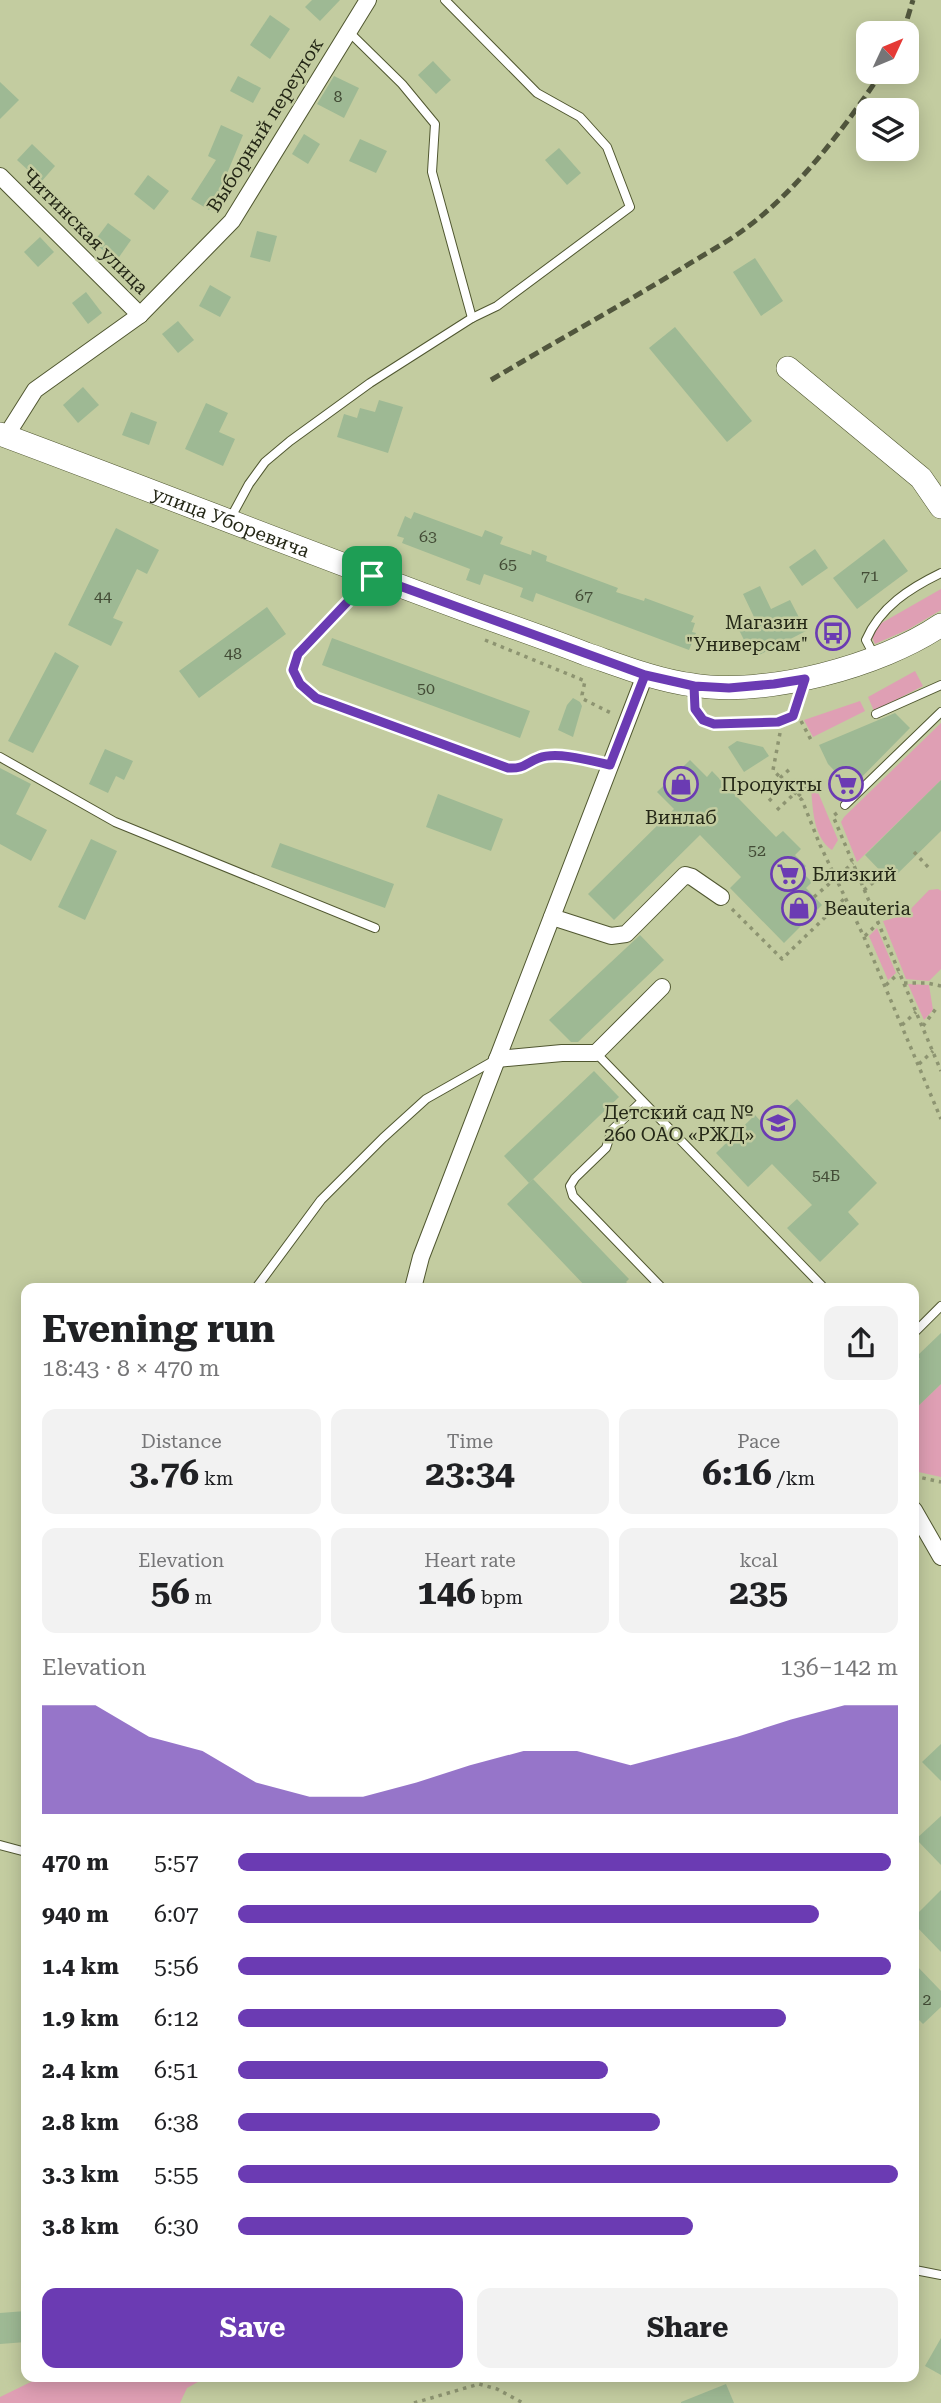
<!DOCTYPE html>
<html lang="en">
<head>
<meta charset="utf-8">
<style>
  body { margin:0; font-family:"Roboto Serif",serif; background:#f2f2f2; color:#202124; height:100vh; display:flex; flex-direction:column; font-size:26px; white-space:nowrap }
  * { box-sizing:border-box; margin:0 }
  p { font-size:23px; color:#757577 }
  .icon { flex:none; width:38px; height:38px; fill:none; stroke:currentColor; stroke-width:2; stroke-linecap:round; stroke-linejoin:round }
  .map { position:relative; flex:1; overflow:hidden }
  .sheet { position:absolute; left:21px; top:1283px; width:898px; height:1099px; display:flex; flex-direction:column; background:#fff; border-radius:14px; box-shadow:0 4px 18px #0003 }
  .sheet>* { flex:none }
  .needle { width:46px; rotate:46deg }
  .controls { position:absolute; left:856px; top:21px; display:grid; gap:14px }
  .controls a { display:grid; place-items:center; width:63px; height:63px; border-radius:14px; background:#fff; box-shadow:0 4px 18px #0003; font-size:35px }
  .pin { position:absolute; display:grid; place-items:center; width:60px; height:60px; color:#fff; margin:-30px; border-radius:14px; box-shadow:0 4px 10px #0006 }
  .round { display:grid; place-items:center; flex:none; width:74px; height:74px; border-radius:14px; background:#f2f2f2 }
  .overview { display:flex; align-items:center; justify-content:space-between; height:119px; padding:0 21px }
  h1 { font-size:38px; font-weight:700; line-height:52px }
  .metrics { display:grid; grid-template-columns:repeat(3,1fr); gap:10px; height:119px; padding:7px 21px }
  .metrics div { display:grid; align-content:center; border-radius:14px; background:#f2f2f2; text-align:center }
  .metrics b { font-size:35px; font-weight:700 }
  .metrics small { font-size:19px; font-weight:400 }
  .metrics p { font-size:19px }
  .chart { height:196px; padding:14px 21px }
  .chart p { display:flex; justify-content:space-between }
  .chart svg { width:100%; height:126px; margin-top:7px; fill:#6b3bb3; opacity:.7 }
  .primary-button { display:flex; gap:14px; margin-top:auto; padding:14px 21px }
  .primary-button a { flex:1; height:80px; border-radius:14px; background:#6b3bb3; color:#fff; font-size:28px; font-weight:700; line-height:80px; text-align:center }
  .primary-button a+a { background:#f2f2f2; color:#202124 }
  ul { padding:0 21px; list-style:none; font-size:23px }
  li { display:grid; grid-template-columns:112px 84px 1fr; align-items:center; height:52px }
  li i { height:18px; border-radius:9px; background:#6b3bb3 }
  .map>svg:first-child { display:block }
  .green { fill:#df9fb4 }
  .building { fill:#9eb994 }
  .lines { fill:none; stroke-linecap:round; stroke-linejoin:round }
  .lane-casing { stroke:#505730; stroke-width:10 }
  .street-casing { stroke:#505730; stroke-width:18 }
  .secondary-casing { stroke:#505730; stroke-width:24 }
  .path { stroke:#8d9471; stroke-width:3.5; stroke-dasharray:3.5 5; stroke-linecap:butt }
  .lane { stroke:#fff; stroke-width:8 }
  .street { stroke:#fff; stroke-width:16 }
  .secondary { stroke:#fff; stroke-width:23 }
  .rail { stroke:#51563d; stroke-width:5; stroke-dasharray:10 5; stroke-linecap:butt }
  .route-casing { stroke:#fff; stroke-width:14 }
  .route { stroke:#6b3bb3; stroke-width:9 }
  .labels { text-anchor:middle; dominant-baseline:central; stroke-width:5; stroke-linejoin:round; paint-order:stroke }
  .number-label { font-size:16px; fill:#434c36 }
  .street-label { font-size:19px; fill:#252817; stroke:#c3cca0 }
  .poi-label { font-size:19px; fill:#252817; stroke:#c3cca0; text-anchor:end }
</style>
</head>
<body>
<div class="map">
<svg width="941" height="2403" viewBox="0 0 941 2403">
  <rect width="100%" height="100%" fill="#c3cca0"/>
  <g class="green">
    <path d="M941,589v21l-32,19 -34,15 -3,-7 6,-12z"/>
    <path d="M915,671l8,15 -49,25 -6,-14z"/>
    <path d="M860,701l5,10 -52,26 -9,-17z"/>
    <path d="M941,723v57l-84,82 -16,-40 3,-5z"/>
    <path d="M815,785l23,55 -6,10c-19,-13 -19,-41 -21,-62z"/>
    <path d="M938,889l3,2v78l-12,12 -23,-2 -23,-58 22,-6 24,-25z"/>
    <path d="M877,928l19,45 -8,7 -19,-44z"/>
    <path d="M908,984l21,1 4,25 -9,10z"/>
    <path d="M941,1384v93l-27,-6v-61z"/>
    <path d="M41,2377v-1l166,1 -20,11 -7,15h-180v-6z"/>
  </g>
  <g class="building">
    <path d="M312,0h28l-20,21 -15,-14z"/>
    <path d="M270,15l20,14 -20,30 -20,-14z"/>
    <path d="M433,61l18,19 -15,14 -18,-19z"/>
    <path d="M238,76l23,12 -8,15 -23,-12z"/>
    <path d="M334,76l25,12 -15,30 -27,-14z"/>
    <path d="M0,82l19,18 -19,19z"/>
    <path d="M221,125l22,10 -22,53 1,1 -13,21 -18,-11 25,-39 -8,-4z"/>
    <path d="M304,134l16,10 -12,20 -16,-10z"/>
    <path d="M360,139l27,12 -11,22 -27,-12z"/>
    <path d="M32,144l23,22 -14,16 -24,-22z"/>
    <path d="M559,148l22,25 -14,12 -22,-25z"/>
    <path d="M148,175l21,16 -15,19 -20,-16z"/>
    <path d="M108,223l23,17 -14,20 -24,-17z"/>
    <path d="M257,231l20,5 -7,26 -20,-5z"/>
    <path d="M40,237l14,15 -16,15 -14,-15z"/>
    <path d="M755,258l28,43 -22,15 -28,-44z"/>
    <path d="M210,285l21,12 -11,20 -21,-11z"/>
    <path d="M86,292l16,21 -14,11 -16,-21z"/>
    <path d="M178,321l16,19 -16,13 -16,-19z"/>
    <path d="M675,327l77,94 -25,21 -78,-94z"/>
    <path d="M83,387l16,18 -21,18 -15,-18z"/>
    <path d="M379,400l24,7 -15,46 -51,-16 7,-23 13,4 3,-10 15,4z"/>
    <path d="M206,403l22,10 -9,19 16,7 -12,27 -38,-17z"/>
    <path d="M131,412l26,10 -8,23 -27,-10z"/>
    <path d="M414,512l68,25 3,-7 18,7 -3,7 31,11 1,-5 15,6 -1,5 72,27 -2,4 28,9 1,-3 49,18 -3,6 4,1 -3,9 4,1 -7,17 -153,-57 -3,9 -13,-5 3,-9 -39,-14 -4,11 -14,-5 4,-11 -68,-26 2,-5 -7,-2 8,-20 6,3z"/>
    <path d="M116,528l43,22 -12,24 -10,-5 -24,49 10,4 -12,24 -43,-21z"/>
    <path d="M884,539l24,32 -51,38 -24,-31z"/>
    <path d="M815,549l13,19 -26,18 -13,-19z"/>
    <path d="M760,586l11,23 19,-9 16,31 -53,27 -16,-32 17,-9 -11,-23z"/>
    <path d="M267,607l19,27 -87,64 -20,-27z"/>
    <path d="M332,638l198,73 -10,27 -198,-73z"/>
    <path d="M55,652l24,14 -46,87 -25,-12z"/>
    <path d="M573,698l7,4 2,4 -9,31 -15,-7 9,-25z"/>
    <path d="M895,713l15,15 -59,60 -23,-24 -9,-19z"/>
    <path d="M737,741l26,6 6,9 -25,16 -16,-25z"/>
    <path d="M105,749l28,12 -9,19 -8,-4 -8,17 -19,-9z"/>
    <path d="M690,760l17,17 5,-6 64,66 7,-6 18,18 -6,6 11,11 -5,5 11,11 -6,6 16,17 -38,38 -54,-55 11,-11 -41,-42 -86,85 -26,-26 86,-85 -17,-17z"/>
    <path d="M0,768l31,16 -15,30 31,16 -16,31 -31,-17z"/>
    <path d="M941,780v51l-51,50 -25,-26z"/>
    <path d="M438,794l65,25 -12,32 -65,-24z"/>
    <path d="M91,839l26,12 -32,69 -27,-13z"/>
    <path d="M280,843l114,41 -9,24 -114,-41z"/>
    <path d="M640,935l24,25 -86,82h-7l-22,-22z"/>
    <path d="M594,1071l25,26 -90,86 -25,-27z"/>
    <path d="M797,1099l80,84 -29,29 11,12 -39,38 -33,-34 25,-23 -40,-41 -24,23 -32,-34 39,-38 11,12z"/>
    <path d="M533,1179l96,100 -3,3 6,6h-45l-80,-84z"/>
    <path d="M941,1333v51l-27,26v-45l6,-6 -3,-3z"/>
    <path d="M941,1744v37l-19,-19z"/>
    <path d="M941,1816v49l-25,-26z"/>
    <path d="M941,1890v62l-27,-28v-7z"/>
    <path d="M914,1963l27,28v16l-18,17 -9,-9z"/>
    <path d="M26,2311v31l-26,2v-31z"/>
    <path d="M941,2338v37l-16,-9z"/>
    <path d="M726,2384l8,19h-53v-1z"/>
  </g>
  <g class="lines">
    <g class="lane-casing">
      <g id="lane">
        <path d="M349,32l53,52 33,40 -3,48 40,146"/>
        <path d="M230,519l19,-35 16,-22 25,-21 80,-58 102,-65 25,-12 133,-99 -23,-60 -27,-30 -43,-24 -92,-93"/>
        <path d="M370,578l-72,76 -5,16 7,14 16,14 192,70c17,1 17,-5 31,-10 18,-7 53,3 71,7"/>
        <path d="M874,655l-8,-15c14,-33 44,-52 75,-67"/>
        <path d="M694,689l1,20 8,11 11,4 64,-2 15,-6 11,-34"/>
        <path d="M876,714l65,-29"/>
        <path d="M0,757l115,65 260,106"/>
        <path d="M845,805l96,-93"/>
        <path d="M596,1053l228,235"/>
        <path d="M642,1101l-30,29 -6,18 -31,30 -5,8 3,10 89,92"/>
        <path d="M256,1288l65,-88 62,-62 43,-39 69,-39"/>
        <path d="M914,1333l27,-27"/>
        <path d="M0,1845l26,7"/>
        <path d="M915,2270l26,5"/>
      </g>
    </g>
    <g class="street-casing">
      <g id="street">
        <path d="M0,176l140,139"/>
        <path d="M6,436l29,-46 105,-75 92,-94 136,-221"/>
        <path d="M552,917l59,19 15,-2 59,-59 7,2 29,20"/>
        <path d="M497,1059l65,-6h34l66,-66"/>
        <path d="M413,1288l8,-31 224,-582"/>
        <path d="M914,1510l27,47"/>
      </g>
    </g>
    <g class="secondary-casing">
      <g id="secondary">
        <path d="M788,368l133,110 20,29"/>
        <path id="s1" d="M0,434c159,59 317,122 476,180 37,13 74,26 110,40 35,12 70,26 107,31 72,12 188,-19 248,-60"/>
      </g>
    </g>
    <g class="path">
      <path d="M485,640l100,41 -3,14 1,4 30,15"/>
      <path d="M801,721l10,19"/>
      <path d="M780,733l-7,37 29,30 18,45 44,92 77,182"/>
      <path d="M780,778l12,-11"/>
      <path d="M798,796l15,-14"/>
      <path d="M769,801l17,-17"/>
      <path d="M777,810l18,-17"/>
      <path d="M837,813l-4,3 108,255"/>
      <path d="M914,852l15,16"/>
      <path d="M864,890l20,-16"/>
      <path d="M814,897l39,-34"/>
      <path d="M732,909l50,50 63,-61"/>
      <path d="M874,912l10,-9"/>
      <path d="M865,936l13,-13"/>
      <path d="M904,983h23l14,3"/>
      <path d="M886,985l13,-12"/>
      <path d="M902,1025l14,-13"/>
      <path d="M923,1026l15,-20"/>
      <path d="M919,1064l14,-13"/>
      <path d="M914,1476l27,6"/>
      <path d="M414,2403l65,-19 18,5 26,14"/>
    </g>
    <use href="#lane" class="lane"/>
    <use href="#street" class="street"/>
    <use href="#secondary" class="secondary"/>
    <g class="rail">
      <path d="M903,33l10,-33"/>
      <path d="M491,380c64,-38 129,-74 193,-113 19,-12 40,-23 58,-36 55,-39 103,-104 140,-159"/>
    </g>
  </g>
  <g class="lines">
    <g class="route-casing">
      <path id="route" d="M372,576l-74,78 -5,16 7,14 16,14 192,70c17,1 17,-5 31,-10 18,-7 53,3 71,7l35,-90 49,11 1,23 8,11 11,4 64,-2 15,-6 12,-37 -31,5 -45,4 -35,-2 -49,-11 -273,-99"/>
    </g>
    <use href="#route" class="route"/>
  </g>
  <defs>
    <g id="bus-ring" transform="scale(1.75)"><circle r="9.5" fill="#c3cca0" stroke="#6b3bb3" stroke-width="1.5"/><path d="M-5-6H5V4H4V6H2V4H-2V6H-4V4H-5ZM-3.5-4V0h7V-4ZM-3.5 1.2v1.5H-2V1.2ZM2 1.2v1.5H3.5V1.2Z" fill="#6b3bb3"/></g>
    <g id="shop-ring" transform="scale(1.75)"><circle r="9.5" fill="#c3cca0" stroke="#6b3bb3" stroke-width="1.5"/><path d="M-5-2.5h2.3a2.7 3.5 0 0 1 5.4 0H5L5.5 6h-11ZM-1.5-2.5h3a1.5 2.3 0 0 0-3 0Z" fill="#6b3bb3"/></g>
    <g id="supermarket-ring" transform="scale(1.75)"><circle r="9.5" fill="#c3cca0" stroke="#6b3bb3" stroke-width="1.5"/><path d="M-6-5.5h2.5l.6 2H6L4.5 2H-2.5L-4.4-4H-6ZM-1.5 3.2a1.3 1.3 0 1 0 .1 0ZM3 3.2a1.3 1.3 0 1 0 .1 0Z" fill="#6b3bb3"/></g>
    <g id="school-ring" transform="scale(1.75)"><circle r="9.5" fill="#c3cca0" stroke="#6b3bb3" stroke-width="1.5"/><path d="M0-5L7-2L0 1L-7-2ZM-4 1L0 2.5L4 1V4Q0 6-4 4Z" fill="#6b3bb3"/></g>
  </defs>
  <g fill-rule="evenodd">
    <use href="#bus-ring" x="833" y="633"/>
    <use href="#shop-ring" x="681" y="784"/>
    <use href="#supermarket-ring" x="846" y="784"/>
    <use href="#supermarket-ring" x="788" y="874"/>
    <use href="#shop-ring" x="799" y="908"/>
    <use href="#school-ring" x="778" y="1123"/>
  </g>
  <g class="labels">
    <g class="number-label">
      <text x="338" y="96">8</text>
      <text x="428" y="536">63</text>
      <text x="508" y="564">65</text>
      <text x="870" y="575">71</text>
      <text x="584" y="595">67</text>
      <text x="103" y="596">44</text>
      <text x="233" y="653">48</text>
      <text x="426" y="688">50</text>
      <text x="757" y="850">52</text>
      <text x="826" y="1175">54Б</text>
      <text x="927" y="1999">2</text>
    </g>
    <g class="street-label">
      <text transform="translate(265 125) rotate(-58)">Выборный переулок</text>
      <text transform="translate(85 231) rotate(45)">Читинская улица</text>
      <text stroke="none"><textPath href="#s1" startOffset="247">улица Уборевича</textPath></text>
    </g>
    <g class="poi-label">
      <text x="808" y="622">Магазин<tspan x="808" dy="22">"Универсам"</tspan></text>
      <text x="822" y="784">Продукты</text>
      <text x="681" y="817" text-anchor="middle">Винлаб</text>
      <text x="812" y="874" text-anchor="start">Близкий</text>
      <text x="824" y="908" text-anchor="start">Beauteria</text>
      <text x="754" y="1112">Детский сад №<tspan x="754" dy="22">260 ОАО «РЖД»</tspan></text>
    </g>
  </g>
</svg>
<div class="controls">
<a><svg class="needle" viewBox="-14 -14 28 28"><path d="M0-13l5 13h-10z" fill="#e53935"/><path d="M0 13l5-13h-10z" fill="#757577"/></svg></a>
<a><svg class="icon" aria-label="layers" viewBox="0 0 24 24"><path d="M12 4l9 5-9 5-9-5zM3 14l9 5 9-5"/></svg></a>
</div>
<div class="pin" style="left:372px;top:576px;background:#1e9e55"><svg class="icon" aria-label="arrive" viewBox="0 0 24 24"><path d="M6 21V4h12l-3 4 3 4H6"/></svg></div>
<section class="sheet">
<div class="overview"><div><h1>Evening run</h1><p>18:43 · 8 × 470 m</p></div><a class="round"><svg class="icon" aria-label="share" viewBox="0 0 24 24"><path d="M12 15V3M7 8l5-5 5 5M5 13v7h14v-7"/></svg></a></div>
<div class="metrics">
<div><p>Distance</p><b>3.76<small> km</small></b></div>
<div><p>Time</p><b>23:34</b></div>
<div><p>Pace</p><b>6:16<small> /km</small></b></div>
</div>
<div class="metrics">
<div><p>Elevation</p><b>56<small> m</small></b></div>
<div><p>Heart rate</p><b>146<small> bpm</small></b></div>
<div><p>kcal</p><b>235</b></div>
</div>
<div class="chart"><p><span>Elevation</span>136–142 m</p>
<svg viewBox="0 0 160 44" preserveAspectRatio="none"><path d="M0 44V6L10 6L20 17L30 22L40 33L50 38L60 38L70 33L80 27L90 22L100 22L110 27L120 22L130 17L140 11L150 6L160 6V44z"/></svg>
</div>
<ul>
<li><b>470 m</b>5:57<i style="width:99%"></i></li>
<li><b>940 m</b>6:07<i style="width:88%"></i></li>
<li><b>1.4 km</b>5:56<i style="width:99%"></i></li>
<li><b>1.9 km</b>6:12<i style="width:83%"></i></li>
<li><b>2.4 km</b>6:51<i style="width:56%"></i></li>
<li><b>2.8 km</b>6:38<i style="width:64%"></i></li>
<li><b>3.3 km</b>5:55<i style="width:100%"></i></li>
<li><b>3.8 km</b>6:30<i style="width:69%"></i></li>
</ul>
<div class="primary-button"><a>Save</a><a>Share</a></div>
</section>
</div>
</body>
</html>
